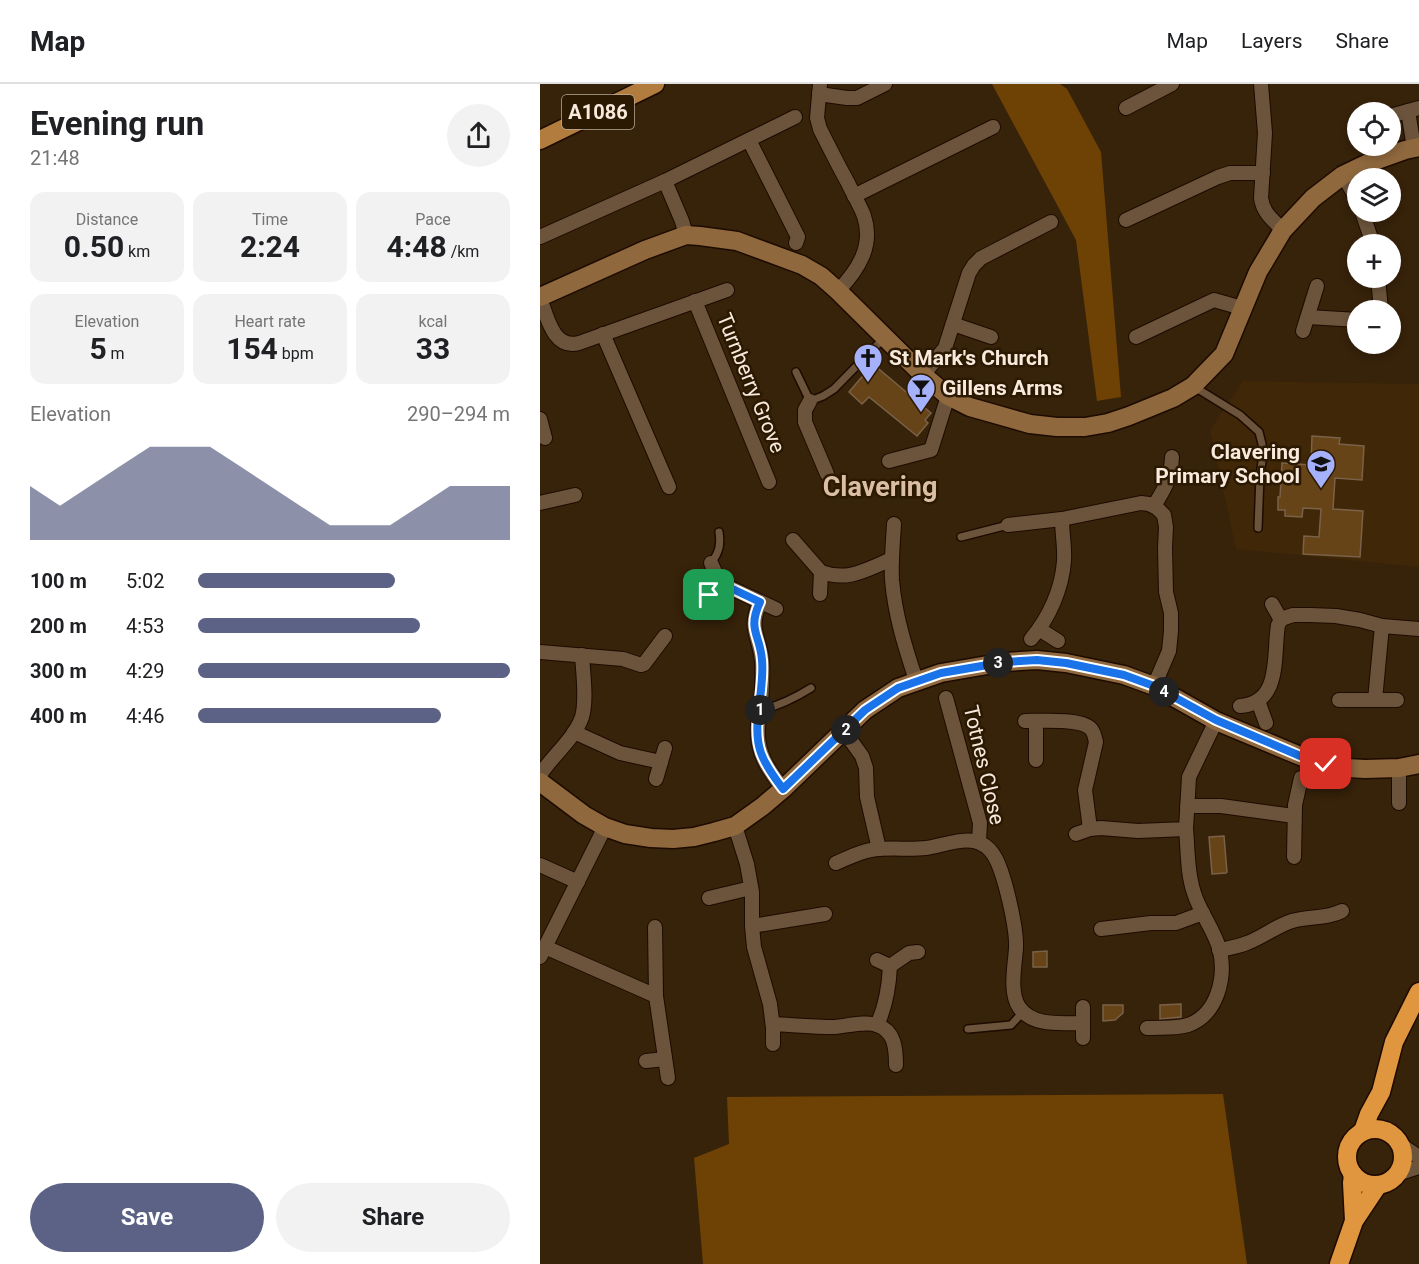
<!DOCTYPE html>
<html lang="en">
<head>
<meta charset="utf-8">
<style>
  body { margin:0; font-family:Roboto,sans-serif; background:#f2f2f2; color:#202124; height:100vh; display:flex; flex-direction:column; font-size:22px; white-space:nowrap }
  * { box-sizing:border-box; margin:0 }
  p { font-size:20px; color:#757577 }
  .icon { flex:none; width:33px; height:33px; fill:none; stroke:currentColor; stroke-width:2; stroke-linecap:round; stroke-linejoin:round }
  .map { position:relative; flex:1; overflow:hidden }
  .panel { display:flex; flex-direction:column; background:#fff; width:540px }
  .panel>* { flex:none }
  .buttons { position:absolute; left:807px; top:18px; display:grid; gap:12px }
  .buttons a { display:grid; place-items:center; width:54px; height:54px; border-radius:50%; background:#fff; box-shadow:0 3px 9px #0003; font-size:30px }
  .pin { position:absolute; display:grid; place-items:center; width:51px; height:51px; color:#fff; margin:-26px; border-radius:12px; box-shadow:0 3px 9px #0006 }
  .km { position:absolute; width:30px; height:30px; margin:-15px; border-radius:50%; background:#222; color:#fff; font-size:16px; line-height:30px; text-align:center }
  .round { display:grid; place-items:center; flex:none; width:63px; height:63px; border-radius:32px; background:#f2f2f2 }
  .overview { display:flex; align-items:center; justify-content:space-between; height:102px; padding:0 30px }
  h1 { font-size:33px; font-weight:700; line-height:45px }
  .figures { display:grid; grid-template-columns:repeat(3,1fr); gap:9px; height:102px; padding:6px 30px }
  .figures div { display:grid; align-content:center; border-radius:15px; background:#f2f2f2; text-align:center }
  .figures b { font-size:30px; font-weight:700 }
  .figures small { font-size:16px; font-weight:400 }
  .figures p { font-size:16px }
  .chart { height:168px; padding:12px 30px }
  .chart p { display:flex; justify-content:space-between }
  .chart svg { width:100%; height:108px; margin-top:6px; fill:#5c6285; opacity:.7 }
  .cta { display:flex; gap:12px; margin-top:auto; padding:12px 30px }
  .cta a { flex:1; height:69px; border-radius:36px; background:#5c6285; color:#fff; font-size:24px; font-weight:700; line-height:69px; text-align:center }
  .cta a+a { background:#f2f2f2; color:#202124 }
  ul { padding:0 30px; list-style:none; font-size:20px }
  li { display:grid; grid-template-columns:96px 72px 1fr; align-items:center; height:45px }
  li i { height:15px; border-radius:8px; background:#5c6285 }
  header { display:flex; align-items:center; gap:36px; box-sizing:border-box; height:84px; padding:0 30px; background:#fff; border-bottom:2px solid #e0e0e0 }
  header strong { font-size:28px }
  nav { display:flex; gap:33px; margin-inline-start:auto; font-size:21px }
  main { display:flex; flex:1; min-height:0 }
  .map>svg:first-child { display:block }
  .built { fill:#402707 }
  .green { fill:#6e4204 }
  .building { fill:#674318; stroke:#796249; stroke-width:1.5 }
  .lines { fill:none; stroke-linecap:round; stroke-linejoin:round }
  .lane-casing { stroke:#1d0b00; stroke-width:10 }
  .street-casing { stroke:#1d0b00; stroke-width:16 }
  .secondary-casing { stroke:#1d0b00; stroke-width:21 }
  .primary-casing { stroke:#1d0b00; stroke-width:21 }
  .highway-casing { stroke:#1d0b00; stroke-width:21 }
  .lane { stroke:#6c543c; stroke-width:7 }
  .street { stroke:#6c543c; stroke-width:14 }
  .secondary { stroke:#8f683d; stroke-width:18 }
  .primary { stroke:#b27c3e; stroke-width:18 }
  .highway { stroke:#e0963f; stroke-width:18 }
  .route-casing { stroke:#fff; stroke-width:12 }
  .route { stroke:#1a73e8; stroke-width:8 }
  .labels { text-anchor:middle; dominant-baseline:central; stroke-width:5; stroke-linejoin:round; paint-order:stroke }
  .shield { fill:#2c1902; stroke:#bbab9b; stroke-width:1.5 }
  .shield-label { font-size:20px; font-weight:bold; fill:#f8eadc }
  .poi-label { font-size:21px; font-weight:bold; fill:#f8eadc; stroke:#2c1902; text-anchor:start }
  .street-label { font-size:21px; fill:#f8eadc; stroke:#2c1902 }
  .district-label { font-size:27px; font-weight:bold; fill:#dabfa4; stroke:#2c1902 }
</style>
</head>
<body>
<header>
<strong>Map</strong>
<nav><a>Map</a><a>Layers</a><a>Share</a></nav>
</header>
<main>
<section class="panel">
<div class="overview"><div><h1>Evening run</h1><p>21:48</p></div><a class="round"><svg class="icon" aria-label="share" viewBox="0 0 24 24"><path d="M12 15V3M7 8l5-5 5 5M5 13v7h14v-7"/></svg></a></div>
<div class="figures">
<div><p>Distance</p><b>0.50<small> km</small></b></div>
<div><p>Time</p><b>2:24</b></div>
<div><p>Pace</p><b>4:48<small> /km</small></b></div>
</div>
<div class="figures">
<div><p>Elevation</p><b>5<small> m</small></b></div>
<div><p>Heart rate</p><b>154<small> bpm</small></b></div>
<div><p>kcal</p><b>33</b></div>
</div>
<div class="chart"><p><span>Elevation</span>290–294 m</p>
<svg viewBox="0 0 160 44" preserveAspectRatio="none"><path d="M0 44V22L10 30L20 22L30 14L40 6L50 6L60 6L70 14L80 22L90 30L100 38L110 38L120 38L130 30L140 22L150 22L160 22V44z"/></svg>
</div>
<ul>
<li><b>100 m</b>5:02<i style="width:63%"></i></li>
<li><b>200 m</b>4:53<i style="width:71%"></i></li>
<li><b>300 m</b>4:29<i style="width:100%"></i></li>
<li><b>400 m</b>4:46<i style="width:78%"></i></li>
</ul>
<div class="cta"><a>Save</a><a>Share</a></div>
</section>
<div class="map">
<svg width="879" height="1180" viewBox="0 0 879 1180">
  <rect width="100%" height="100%" fill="#37220a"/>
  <path class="built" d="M703,297l176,3v183l-183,-18 -26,-119z"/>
  <g class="green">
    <path d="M452,0h68l7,5 34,63 20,245 -24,4 -21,-161z"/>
    <path d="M683,1010l24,170h-544l-9,-106 35,-14 -2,-47z"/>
  </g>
  <g class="building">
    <path d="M333,280l58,49 -6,7 3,3 -11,13 -48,-39 -7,7 -13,-12z"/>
    <path d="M772,352l28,2 -1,6 25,2 -2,34 -27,-2 -2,31 30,2 -3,46 -57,-3 1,-18 15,1 2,-28 -18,-1 -1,9 -17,-1v-6h-7v-13h2l2,-34 29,2z"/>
    <path d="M684,752l3,36 -1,1 -14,1 -3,-37z"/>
    <path d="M507,867v16h-14v-15z"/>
    <path d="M641,920v13l-21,2v-14z"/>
    <path d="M563,921h20v8l-8,7 -12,1z"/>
  </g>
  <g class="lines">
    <g class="lane-casing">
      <g id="lane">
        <path d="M256,288l14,29 13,-5 11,-7 50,-51"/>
        <path d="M653,302l47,29 19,17 3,12 1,10 -3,22 -2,52"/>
        <path d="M421,453l47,-12"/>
        <path d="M171,479c8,-10 10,-18 8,-31"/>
        <path d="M219,627c19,-5 36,-13 52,-23"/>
        <path d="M428,945l43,-4 12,-13"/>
      </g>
    </g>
    <g class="street-casing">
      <g id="street">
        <path d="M280,0l-3,34 3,11c9,18 18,36 28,54 5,11 12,22 16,33 10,30 -6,54 -26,75"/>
        <path d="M721,0l4,49 -4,65c2,15 12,22 22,32"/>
        <path d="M279,10l28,4h10l28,-14"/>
        <path d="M586,24l46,-24"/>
        <path d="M868,27l6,37"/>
        <path d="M850,32l29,-8"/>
        <path d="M209,56l49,97 -2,6"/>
        <path d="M803,91l15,26"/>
        <path d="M125,97l17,40 4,14"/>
        <path d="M314,112l139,-69"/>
        <path d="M822,128l11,32"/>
        <path d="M586,136l92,-43 12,-4h33"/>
        <path d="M0,153l125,-56 130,-64"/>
        <path d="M838,194l3,32"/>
        <path d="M0,214c7,18 13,52 39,45l148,-53"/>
        <path d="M155,217l74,181"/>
        <path d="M768,233l50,3"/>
        <path d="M413,240l38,13"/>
        <path d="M763,247l14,-45"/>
        <path d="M63,250l66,153"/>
        <path d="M596,253l78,-37 28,8"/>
        <path d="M383,291l22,-27 24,-75 5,-8 7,-7 70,-36"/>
        <path d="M270,317l-5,9v12l22,52"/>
        <path d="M0,335l5,19"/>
        <path d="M349,377l42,-11 17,-54"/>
        <path d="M0,419l35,-8"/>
        <path d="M614,422c11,-18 17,-27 18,-49"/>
        <path d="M354,440c-1,18 -3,38 -2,56 3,35 13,67 24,100"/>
        <path d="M468,441l54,-6 79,-16 8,1 8,4 7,7 2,12 -1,21 1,44 5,21v18l-2,20 -15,35"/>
        <path d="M253,456l28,32 -1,22"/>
        <path d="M281,488c28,10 46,-3 71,-13"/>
        <path d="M180,499l56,26"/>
        <path d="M169,511l11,-12 -9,-20"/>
        <path d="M220,518c-12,28 -1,32 2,59 1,13 0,28 -1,42 -2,14 -5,27 -2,41 3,18 14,31 24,45"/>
        <path d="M732,520l9,16"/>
        <path d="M499,545l19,12"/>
        <path d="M491,555c18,-21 31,-50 33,-78 1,-13 -2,-28 -2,-42"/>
        <path d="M0,568l83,7 18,6 3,-1 21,-28"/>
        <path d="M406,614l34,125 -1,19"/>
        <path d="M799,616h58"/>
        <path d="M835,616l7,-74"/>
        <path d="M718,617l8,22"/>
        <path d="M700,622c42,-3 33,-51 38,-81l3,-5 3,-2 9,-3h17l26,1 24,4 22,6 37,3"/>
        <path d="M485,637c14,0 57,-3 66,8 3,3 4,9 5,13l-11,48 5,39"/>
        <path d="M304,647l18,25 4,12 1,29 12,52"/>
        <path d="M34,648l46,21 41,9"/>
        <path d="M496,676v-39"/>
        <path d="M0,691c12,-19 35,-37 42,-58 5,-17 1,-44 0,-62"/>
        <path d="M116,695l9,-31"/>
        <path d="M859,719v-35"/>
        <path d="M647,722h34l73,10"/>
        <path d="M195,742l12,38 5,28v34l2,21 16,57 3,24v16"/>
        <path d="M536,750l14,-5 11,-1 37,3 48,-2 3,-52 27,-56"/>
        <path d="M754,773l1,-52 6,-27"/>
        <path d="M296,779c12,-5 23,-11 35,-13 18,-3 37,0 55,-2 15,-2 40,-12 54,-5 7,3 13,10 16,16 9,18 21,69 20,89 -1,17 -7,44 3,59 13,20 43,16 64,16"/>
        <path d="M0,781l38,17"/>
        <path d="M169,814l42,-10"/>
        <path d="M212,842l73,-12"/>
        <path d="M115,843l1,69"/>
        <path d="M561,845l50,-6h25l27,-10"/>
        <path d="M5,863l111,49 12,82"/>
        <path d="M679,866c9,-2 19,-3 28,-7 16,-6 29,-17 45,-22 17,-5 35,-2 50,-10"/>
        <path d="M0,873l65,-130"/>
        <path d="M337,876l13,6 19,-13 9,-1"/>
        <path d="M233,940c20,1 41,3 62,3 11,-1 32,-6 42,-2 18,6 19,24 19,40"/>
        <path d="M337,941c9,-19 12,-38 13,-59"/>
        <path d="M607,944c13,-1 29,1 41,-3 29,-10 38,-47 32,-74 -5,-20 -20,-38 -26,-58 -7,-20 -6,-43 -8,-64"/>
        <path d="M543,954v-31"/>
        <path d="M106,977l19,-2"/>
        <path d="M861,1061l18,12"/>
        <path d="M857,1090l22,-7"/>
      </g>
    </g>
    <g class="secondary-casing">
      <g id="secondary">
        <path d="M0,213l105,-47 41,-15 14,1 37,5 65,24 19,11 17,15 85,84 25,21 22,11 60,17 27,3h28l23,-4 21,-7 44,-18 20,-12 31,-32 34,-82 25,-42 30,-32 30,-23 23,-11 39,-14 14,-3"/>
        <path d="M0,698l44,33 21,12 20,7 26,4 22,1 21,-2 20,-5 21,-6 28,-20 20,-17 82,-79 33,-22 43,-15 64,-11 32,-2 29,3 58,12 30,11 62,35 89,37 21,6 21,4 18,1 34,-1 20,-4"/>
      </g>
    </g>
    <g class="primary-casing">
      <path id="primary" d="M0,56l115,-56"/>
    </g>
    <g class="highway-casing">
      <g id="highway">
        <circle cx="835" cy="1073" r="28"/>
        <path d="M823,1047l6,-17 12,-22 13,-50 25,-50"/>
        <path d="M813,1090l-1,9 2,38"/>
        <path d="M799,1180l15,-43 24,-36"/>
      </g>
    </g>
    <use href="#lane" class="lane"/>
    <use href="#street" class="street"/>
    <use href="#secondary" class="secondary"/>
    <use href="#primary" class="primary"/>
    <use href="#highway" class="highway"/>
  </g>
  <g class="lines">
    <g class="route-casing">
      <path id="route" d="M169,511l11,-12 40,19c-13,28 0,32 2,58 3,31 -11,65 -1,93 5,14 14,25 22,36l82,-79 33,-22 43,-15 64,-11 32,-2 29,3 58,12 30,11 62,34 89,38 21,6"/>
    </g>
    <use href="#route" class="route"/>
  </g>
  <defs>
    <g id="church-pin" transform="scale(1.5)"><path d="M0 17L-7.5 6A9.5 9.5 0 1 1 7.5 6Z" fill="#a6b1fc" stroke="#2c1902"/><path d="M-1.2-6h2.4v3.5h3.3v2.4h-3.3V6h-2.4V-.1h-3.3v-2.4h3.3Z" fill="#111"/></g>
    <g id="bar-pin" transform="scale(1.5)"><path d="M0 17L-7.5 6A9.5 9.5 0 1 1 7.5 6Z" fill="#a6b1fc" stroke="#2c1902"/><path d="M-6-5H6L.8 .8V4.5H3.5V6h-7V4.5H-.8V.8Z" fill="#111"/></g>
    <g id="school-pin" transform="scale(1.5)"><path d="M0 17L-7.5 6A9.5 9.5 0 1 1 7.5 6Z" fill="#a6b1fc" stroke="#2c1902"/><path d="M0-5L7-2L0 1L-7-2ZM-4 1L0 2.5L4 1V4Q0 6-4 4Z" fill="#111"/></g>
  </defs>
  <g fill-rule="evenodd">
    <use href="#church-pin" x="328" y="274"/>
    <use href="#bar-pin" x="381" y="304"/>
    <use href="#school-pin" x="781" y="380"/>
  </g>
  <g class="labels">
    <rect class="shield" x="22" y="11" width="72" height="34" rx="4.5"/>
    <g class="shield-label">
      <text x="58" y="28">A1086</text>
    </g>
    <g class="poi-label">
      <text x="349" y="274">St Mark's Church</text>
      <text x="402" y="304">Gillens Arms</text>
      <text x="760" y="368" text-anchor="end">Clavering<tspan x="760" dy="24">Primary School</tspan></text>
    </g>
    <g class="street-label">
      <text transform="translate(211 299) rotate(68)">Turnberry Grove</text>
      <text transform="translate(444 681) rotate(77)">Totnes Close</text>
    </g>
    <g class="district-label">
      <text x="340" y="403">Clavering</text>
    </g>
  </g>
</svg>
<div class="buttons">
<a><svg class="icon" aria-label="locate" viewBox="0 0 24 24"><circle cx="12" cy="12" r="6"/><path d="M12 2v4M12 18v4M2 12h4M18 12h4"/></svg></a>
<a><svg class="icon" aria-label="layers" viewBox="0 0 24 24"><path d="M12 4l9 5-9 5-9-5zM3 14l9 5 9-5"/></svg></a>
<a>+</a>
<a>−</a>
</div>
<div class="pin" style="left:169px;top:511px;background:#1e9e55"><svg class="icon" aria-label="arrive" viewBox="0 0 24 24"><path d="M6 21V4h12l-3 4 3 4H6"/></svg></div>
<div class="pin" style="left:786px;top:680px;background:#d93025"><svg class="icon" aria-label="check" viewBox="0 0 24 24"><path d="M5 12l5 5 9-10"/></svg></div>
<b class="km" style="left:220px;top:626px">1</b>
<b class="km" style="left:306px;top:646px">2</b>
<b class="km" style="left:458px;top:579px">3</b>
<b class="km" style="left:624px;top:608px">4</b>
</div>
</main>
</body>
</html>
